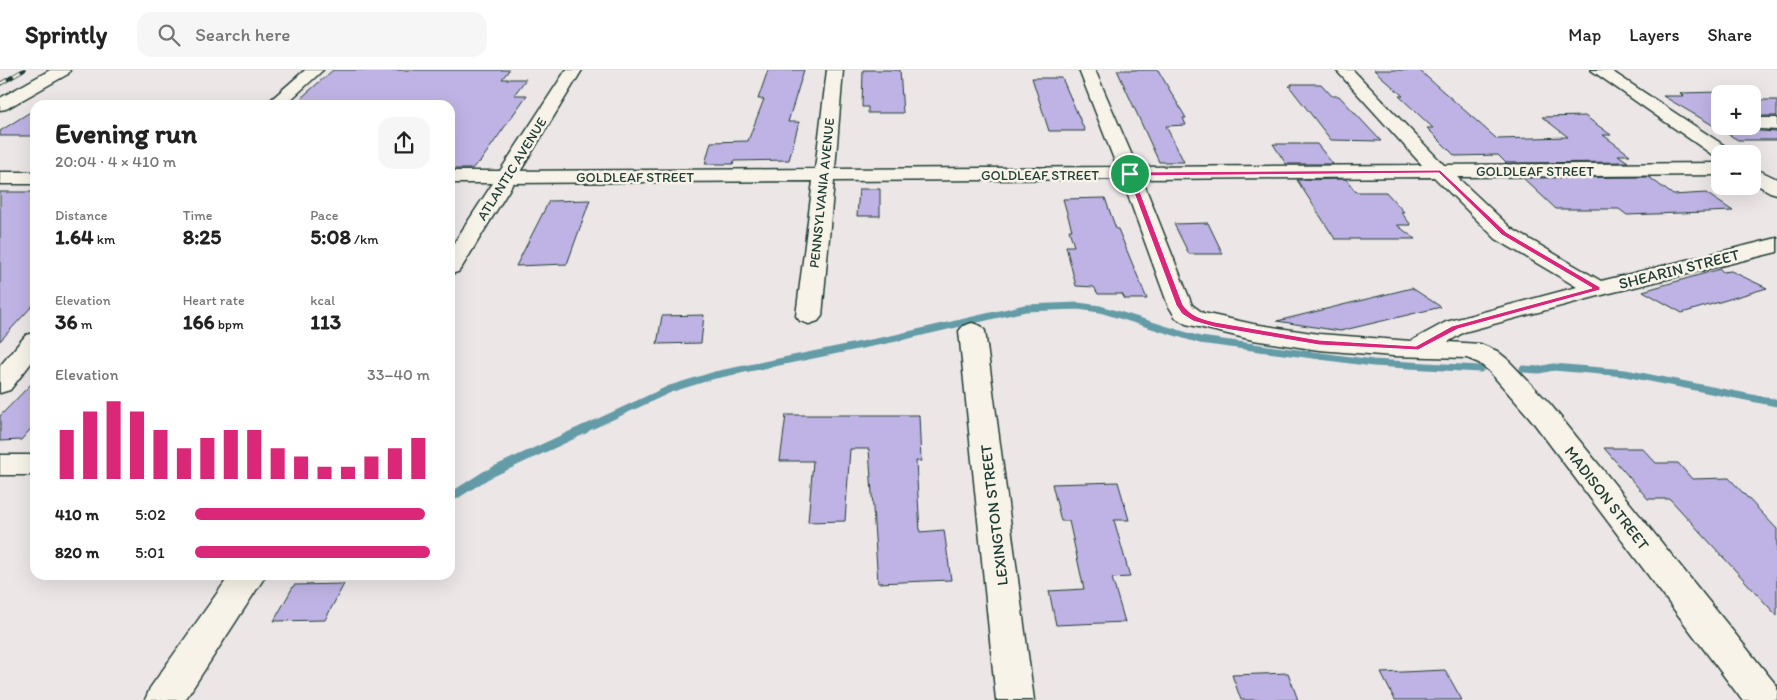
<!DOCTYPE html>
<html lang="en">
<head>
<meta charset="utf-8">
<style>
  body { margin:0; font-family:Itim,sans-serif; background:#f6f6f6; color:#222; height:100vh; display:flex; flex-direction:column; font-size:19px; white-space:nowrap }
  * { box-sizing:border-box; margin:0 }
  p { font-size:16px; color:#767676 }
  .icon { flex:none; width:28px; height:28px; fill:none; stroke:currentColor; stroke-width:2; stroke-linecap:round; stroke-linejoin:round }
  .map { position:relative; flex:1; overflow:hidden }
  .drawer { position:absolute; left:30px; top:30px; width:425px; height:480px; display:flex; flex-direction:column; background:#fff; border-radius:15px; box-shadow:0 5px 20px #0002 }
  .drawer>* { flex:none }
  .tools { position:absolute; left:1711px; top:15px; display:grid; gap:10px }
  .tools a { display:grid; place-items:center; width:50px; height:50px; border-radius:10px; background:#fff; box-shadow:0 5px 20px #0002; font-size:25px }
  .pin { position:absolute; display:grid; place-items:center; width:42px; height:42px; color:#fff; margin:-21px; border:2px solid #fff; border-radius:50%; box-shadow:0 1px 5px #0007 }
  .round { display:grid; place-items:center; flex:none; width:52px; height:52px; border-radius:15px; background:#f6f6f6 }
  .head { display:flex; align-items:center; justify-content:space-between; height:85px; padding:0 25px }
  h1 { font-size:28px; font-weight:700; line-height:38px }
  .metrics { display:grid; grid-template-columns:repeat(3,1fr); gap:8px; height:85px; padding:5px 25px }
  .metrics div { display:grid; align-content:center }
  .metrics b { font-size:21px; font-weight:700 }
  .metrics small { font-size:14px; font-weight:400 }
  .metrics p { font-size:14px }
  .chart { height:140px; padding:10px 25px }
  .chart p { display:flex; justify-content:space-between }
  .chart svg { width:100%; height:90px; margin-top:5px; stroke:#db2777; stroke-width:6 }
  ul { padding:0 25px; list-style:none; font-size:16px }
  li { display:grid; grid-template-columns:80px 60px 1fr; align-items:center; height:38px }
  li i { height:12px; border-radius:6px; background:#db2777 }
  header { display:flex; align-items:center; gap:30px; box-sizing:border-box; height:70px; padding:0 25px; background:#fff; border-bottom:1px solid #e0e0e0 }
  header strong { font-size:24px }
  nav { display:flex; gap:28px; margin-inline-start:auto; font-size:18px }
  .search { width:350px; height:45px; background:#f6f6f6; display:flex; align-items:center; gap:12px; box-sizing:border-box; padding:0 18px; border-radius:15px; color:#767676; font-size:19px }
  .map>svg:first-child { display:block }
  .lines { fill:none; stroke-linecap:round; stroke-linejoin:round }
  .stream-far1 { stroke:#639ca6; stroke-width:7 }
  .stream { stroke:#639ca6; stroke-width:9 }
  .building { fill:#beb3e4; stroke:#1f3d34 }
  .street-casing { stroke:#1f3d34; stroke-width:3 }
  .secondary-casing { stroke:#1f3d34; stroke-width:3 }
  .street { fill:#f7f3e8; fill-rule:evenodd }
  .secondary { fill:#f7f3e8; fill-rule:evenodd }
  .rail-casing { stroke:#1f3d34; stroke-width:4 }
  .rail { stroke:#f7f3e8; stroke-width:2.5; stroke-dasharray:8; stroke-linecap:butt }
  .route { fill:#db2777; stroke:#fff; fill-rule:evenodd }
  .labels { text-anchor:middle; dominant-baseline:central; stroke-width:5; stroke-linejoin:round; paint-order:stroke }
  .far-street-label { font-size:14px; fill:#1f3d34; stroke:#f7f3e8 }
  .street-label { font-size:16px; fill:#1f3d34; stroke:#f7f3e8 }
</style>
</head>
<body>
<header>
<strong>Sprintly</strong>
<div class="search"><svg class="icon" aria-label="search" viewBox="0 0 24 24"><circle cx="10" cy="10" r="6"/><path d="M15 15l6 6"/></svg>Search here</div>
<nav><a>Map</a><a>Layers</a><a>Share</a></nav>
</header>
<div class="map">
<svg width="1777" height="630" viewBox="0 0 1777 630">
  <rect width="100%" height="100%" fill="#ece6e7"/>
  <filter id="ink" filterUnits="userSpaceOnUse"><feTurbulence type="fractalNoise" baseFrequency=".02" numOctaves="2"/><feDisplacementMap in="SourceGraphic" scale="10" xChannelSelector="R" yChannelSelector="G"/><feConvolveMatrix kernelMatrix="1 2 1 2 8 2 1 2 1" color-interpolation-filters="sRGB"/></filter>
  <g filter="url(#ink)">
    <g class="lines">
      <g class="stream-far1">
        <path d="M1523,299l16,1 14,-3 72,6 152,30"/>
        <path d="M582,360l88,-41 45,-14 181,-37 129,-30 53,-2 22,3 100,31 173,23 107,6"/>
      </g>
      <path class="stream" d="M450,428l36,-23 99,-46"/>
    </g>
    <g class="building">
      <path d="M333,0h176l-7,9h24l-12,16h13l-47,67 -3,1 -5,6h-22v-64h-157z"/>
      <path d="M768,0h36l-16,52h11l-10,38 -55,1 -1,3h-28l6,-22 37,-1 16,-42h-6z"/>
      <path d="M863,0h37l3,43h-35v-6h-6z"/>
      <path d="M1117,0h41l28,48h-3l3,7 -20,1 18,36h-25z"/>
      <path d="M1374,0h45l78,69 71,-2 -26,-20 43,-1 26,19h-8l27,20h-12l10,7 -122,1 -8,-8 -43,1 -28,-28h6l-34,-32h4z"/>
      <path d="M1032,8h30l23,53h-36z"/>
      <path d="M1291,14h30l11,12h7l42,45 -50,-1 -42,-54h3z"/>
      <path d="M1720,22l3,2h-3v32h22l3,4 32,2v8h-39l-75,-44h20l-3,-3z"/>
      <rect x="1752" y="30" width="25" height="16"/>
      <path d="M35,39v27h-35v-5z"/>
      <path d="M1273,74h44l16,20h-47z"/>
      <path d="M1649,107l24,18 33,-2 27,18 -106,4 -8,-6h-63l-33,-31z"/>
      <path d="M1346,109l10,13h30l18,20h-3l10,13h-14l18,14h-80l-38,-59z"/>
      <path d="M859,119h21v27h-23z"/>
      <path d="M0,122h35v111l-35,38z"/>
      <path d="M1105,128l11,31h2l29,70h-22l-3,-5h-24l-4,-7 -18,-1 -10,-40h8l-5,-16h3l-9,-31z"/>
      <path d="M590,130l-23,64 -51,2 33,-65z"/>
      <path d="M1208,153l15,31h-34l-15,-30z"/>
      <path d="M1720,199l3,3 8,-1 36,17 -85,25 -39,-22z"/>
      <path d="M1412,218l29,19 -101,24 -63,-10z"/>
      <path d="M704,245l-3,28 -44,1 5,-28z"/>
      <path d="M35,310v44l-14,16 -21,1v-25z"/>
      <path d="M786,345h133l2,46h-5l4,71 24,-2 7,50 -73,3 -9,-134h-19l-5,72 -37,1 5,-61h-33z"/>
      <path d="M1604,378h38l14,15h22l14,16 37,-1 48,51v87l-107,-117h-22z"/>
      <path d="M1118,412l11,38h-15l16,57 -18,1 13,44 -69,3 -7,-34 35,-2 -15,-68h-8l-9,-37z"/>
      <path d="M344,514l-19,36 -51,1 20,-36z"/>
      <path d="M1445,600l17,30h-67l-14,-27z"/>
      <path d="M1288,603l10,27h-57l-9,-25z"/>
    </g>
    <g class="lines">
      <g class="street-casing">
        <g id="street">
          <path d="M50,0h20l-2,4 -62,35 -6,1v-12z"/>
          <path d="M305,0h18l-38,35h-20z"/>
          <path d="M827,0h16l-8,99 282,-2 -38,-97h16l42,97 285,-2 -86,-95h17l91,95 276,-2v12l-263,2 55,52 89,52 176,-43v14l-171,42 -142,38 -16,10 32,2 17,7 10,8 43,45 227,282v14h-35l-212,-282 -41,-47 -10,-8 -12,-5 -74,-2 -74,-6 -66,-10 -67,-16 -10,-6 -8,-13 -46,-126 -288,2 -12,135 -4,5 -9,3 -9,-3 -4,-5 17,-135 -306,2 -7,-2 -3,-4 3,-4 7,-2 308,-2zM1434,107l62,62 81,48 -131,35 -35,19 -92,-7 -66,-10 -50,-11 -11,-8 -50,-126z"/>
          <path d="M1591,0h19l121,80 3,4h-14v5l-3,-1z"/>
          <path d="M1752,48h25v12l-32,-2 -1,-2h8z"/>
          <path d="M1752,97l25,12v15l-7,-2 -18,-10z"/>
          <path d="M972,253l9,3 4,5 49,369h-38l-37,-369 4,-5z"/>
          <path d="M35,263v25l-25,32 -10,3v-27l26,-31z"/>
          <rect x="0" y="385" width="35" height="20"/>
        </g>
      </g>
      <g class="secondary-casing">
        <g id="secondary">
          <path d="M566,0h16l-120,197 -4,5 -8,2v-25l43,-66h-43v-12h50z"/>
          <rect x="0" y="102" width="35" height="12"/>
          <path d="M230,505h36l-81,125h-40l5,-12z"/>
        </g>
      </g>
      <use href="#street" class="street"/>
      <use href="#secondary" class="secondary"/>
      <g class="rail-casing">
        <path id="rail" d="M0,14l24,-14"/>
      </g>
      <use href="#rail" class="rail"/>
    </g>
  </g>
  <path class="route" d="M1440,100l66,62 94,55v3l-142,39 -40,21 -99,-5 -105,-18 -21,-6 -11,-7 -6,-9 -49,-131 3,-2zM1439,103l63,62 90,53 -140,38 -36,20 -97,-6 -104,-18c-13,-3 -24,-6 -32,-17l-49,-129z"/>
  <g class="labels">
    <g class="far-street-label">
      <text transform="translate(512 99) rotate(-58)">ATLANTIC AVENUE</text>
      <text x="1535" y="101">GOLDLEAF STREET</text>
      <text x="1040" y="105">GOLDLEAF STREET</text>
      <text x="635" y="107">GOLDLEAF STREET</text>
      <text transform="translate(822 123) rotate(-84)">PENNSYLVANIA AVENUE</text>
    </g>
    <g class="street-label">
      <text transform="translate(1679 199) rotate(-14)">SHEARIN STREET</text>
      <text transform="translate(1607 428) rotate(52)">MADISON STREET</text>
      <text transform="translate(994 445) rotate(-97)">LEXINGTON STREET</text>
    </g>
  </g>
</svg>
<div class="tools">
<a>+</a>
<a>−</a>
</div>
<div class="pin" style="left:1130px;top:104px;background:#1e9e55"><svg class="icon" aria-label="arrive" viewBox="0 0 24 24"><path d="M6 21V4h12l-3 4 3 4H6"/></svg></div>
<section class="drawer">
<div class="head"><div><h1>Evening run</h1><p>20:04 · 4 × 410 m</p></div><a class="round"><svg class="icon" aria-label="share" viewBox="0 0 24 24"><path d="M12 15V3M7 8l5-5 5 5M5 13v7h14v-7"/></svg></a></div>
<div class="metrics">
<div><p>Distance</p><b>1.64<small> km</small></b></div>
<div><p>Time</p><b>8:25</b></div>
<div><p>Pace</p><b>5:08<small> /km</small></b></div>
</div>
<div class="metrics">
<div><p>Elevation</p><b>36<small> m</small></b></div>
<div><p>Heart rate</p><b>166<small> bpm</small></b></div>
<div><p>kcal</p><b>113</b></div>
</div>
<div class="chart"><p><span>Elevation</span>33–40 m</p>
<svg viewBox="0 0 160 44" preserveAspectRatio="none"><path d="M5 44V20M15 44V11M25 44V6M35 44V11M45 44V20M55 44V29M65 44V24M75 44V20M85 44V20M95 44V29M105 44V33M115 44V38M125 44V38M135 44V33M145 44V29M155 44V24"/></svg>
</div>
<ul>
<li><b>410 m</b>5:02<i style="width:98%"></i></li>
<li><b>820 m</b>5:01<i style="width:100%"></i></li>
</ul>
</section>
</div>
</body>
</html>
